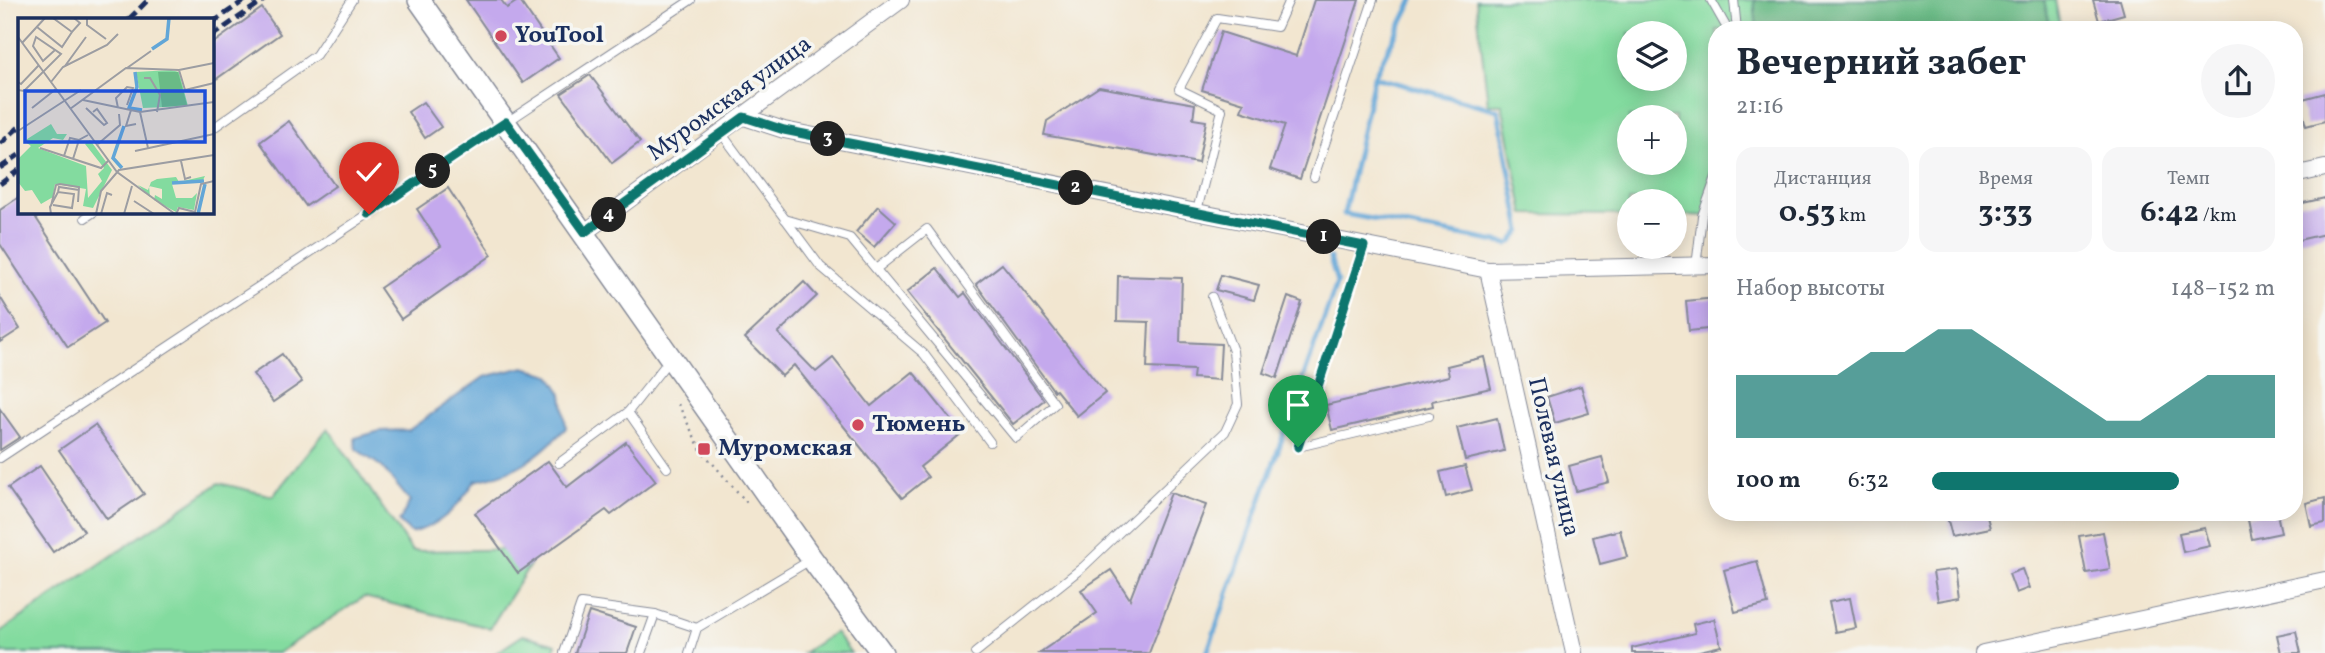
<!DOCTYPE html>
<html lang="ru">
<head>
<meta charset="utf-8">
<style>
  body { margin:0; font-family:Vollkorn,serif; background:#f6f6f7; color:#1f2937; height:100vh; display:flex; flex-direction:column; font-size:26px; white-space:nowrap }
  * { box-sizing:border-box; margin:0 }
  p { font-size:23px; color:#747a83 }
  .icon { flex:none; width:38px; height:38px; fill:none; stroke:currentColor; stroke-width:2; stroke-linecap:round; stroke-linejoin:round }
  .map { position:relative; flex:1; overflow:hidden }
  .side { position:absolute; left:1708px; top:21px; width:595px; height:500px; display:flex; flex-direction:column; background:#fff; border-radius:28px; box-shadow:0 4px 18px #0003 }
  .side>* { flex:none }
  .fabs { position:absolute; left:1617px; top:21px; display:grid; gap:14px }
  .fabs a { display:grid; place-items:center; width:70px; height:70px; border-radius:50%; background:#fff; box-shadow:0 4px 18px #0003; font-size:35px }
  .pin { position:absolute; display:grid; place-items:center; width:60px; height:60px; color:#fff; margin:-72px -30px; border-radius:50% 50% 50% 0; rotate:-45deg; box-shadow:0 0 7px #0007 }
  .pin .icon { rotate:45deg }
  .km { position:absolute; width:35px; height:35px; margin:-18px; border-radius:50%; background:#222; color:#fff; font-size:19px; line-height:35px; text-align:center }
  .round { display:grid; place-items:center; flex:none; width:74px; height:74px; border-radius:37px; background:#f6f6f7 }
  .headline { display:flex; align-items:center; justify-content:space-between; height:119px; padding:0 28px }
  h1 { font-size:38px; font-weight:700; line-height:52px }
  .figures { display:grid; grid-template-columns:repeat(3,1fr); gap:10px; height:119px; padding:7px 28px }
  .figures div { display:grid; align-content:center; border-radius:18px; background:#f6f6f7; text-align:center }
  .figures b { font-size:30px; font-weight:700 }
  .figures small { font-size:19px; font-weight:400 }
  .figures p { font-size:19px }
  .chart { height:196px; padding:14px 28px }
  .chart p { display:flex; justify-content:space-between }
  .chart svg { width:100%; height:126px; margin-top:7px; fill:#0f766e; opacity:.7 }
  ul { padding:0 28px; list-style:none; font-size:23px }
  li { display:grid; grid-template-columns:112px 84px 1fr; align-items:center; height:52px }
  li i { height:18px; border-radius:9px; background:#0f766e }
  .map>svg:first-child { display:block }
  .green { fill:#83db9f; stroke:#4f857e; stroke-width:2; fill-rule:evenodd }
  .forest { fill:#6abb86; stroke:#427572; stroke-width:2 }
  .water { fill:#62a6d7; stroke:#3e6a9a; stroke-width:2 }
  .lines { fill:none; stroke-linecap:round; stroke-linejoin:round }
  .stream { stroke:#62a6d7; stroke-width:5 }
  .building { fill:#c4a9ed }
  .lane-casing { stroke:#868a97; stroke-width:10 }
  .street-casing { stroke:#868a97; stroke-width:18 }
  .secondary-casing { stroke:#868a97; stroke-width:24 }
  .path { stroke:#868a97; stroke-width:2.5; stroke-dasharray:2 5; stroke-linecap:butt }
  .lane { stroke:#fff; stroke-width:8 }
  .street { stroke:#fff; stroke-width:16 }
  .secondary { stroke:#fff; stroke-width:21 }
  .rail { stroke:#1b2f5e; stroke-width:5; stroke-dasharray:10 5; stroke-linecap:butt }
  .route-casing { stroke:#fff; stroke-width:14 }
  .route { stroke:#0f766e; stroke-width:9 }
  .poi-dot { fill:#d1495b; stroke:#f6f6f2; stroke-width:2.5 }
  .labels { text-anchor:middle; dominant-baseline:central; stroke-width:7; stroke-linejoin:round; paint-order:stroke }
  .poi-label { font-size:24px; font-weight:bold; fill:#1b2f5e; stroke:#f6f6f2; text-anchor:start }
  .street-label { font-size:24px; fill:#1b2f5e; stroke:#f6f6f2 }
  .inset-river { fill:none; stroke:#62a6d7; stroke-width:3.5 }
  .inset-road { fill:none; stroke:#9c9da2; stroke-width:2 }
  .view { fill:#1d4ed8; fill-opacity:0.15; stroke:#1d4ed8; stroke-width:3.5 }
  .inset-edge { fill:none; stroke:#1b2f5e; stroke-width:3.5 }
</style>
</head>
<body>
<div class="map">
<svg width="2325" height="653" viewBox="0 0 2325 653">
  <rect width="100%" height="100%" fill="#f6f6f2"/>
  <filter id="ink" filterUnits="userSpaceOnUse"><feTurbulence type="fractalNoise" baseFrequency=".0143" numOctaves="2"/><feDisplacementMap in="SourceGraphic" scale="14" xChannelSelector="R" yChannelSelector="G"/><feConvolveMatrix kernelMatrix="1 2 1 2 8 2 1 2 1" color-interpolation-filters="sRGB"/></filter>
  <filter id="wash" filterUnits="userSpaceOnUse"><feTurbulence type="fractalNoise" baseFrequency=".00686" numOctaves="4" result="noise"/><feDisplacementMap in="SourceGraphic" scale="28" xChannelSelector="R" yChannelSelector="G"/><feGaussianBlur stdDeviation="1.57" result="paint"/><feColorMatrix in="noise" values="0 0 0 0 0 0 0 0 0 0 0 0 0 0 0 0 0 1.4 0 .05"/><feComposite in="paint" operator="in"/></filter>
  <g filter="url(#wash)">
    <rect width="100%" height="100%" fill="#f2e6d0"/>
    <g class="green">
      <path d="M1476,0h579l6,30h-344v186l-42,-1v-14h-46v14l-105,-1 -22,-110h-14zM1629,33h46v46h-46zM1629,117h46v46h-46z"/>
      <path d="M328,428l84,123 128,-2 -50,79 -126,-31 -86,56h-275l-3,-3v-18l219,-149 54,13z"/>
      <path d="M835,632l16,21h-48z"/>
      <path d="M523,635l33,9 -3,9h-57z"/>
    </g>
    <path class="forest" d="M1754,0h290l7,30h-294z"/>
    <path class="water" d="M524,367l26,8 12,19 4,34c-30,31 -48,44 -91,53 -17,26 -33,44 -64,52l-12,-11 11,-21 -28,-34 -26,-18 -1,-11 25,-7 29,-1 75,-53z"/>
    <g class="lines">
      <g class="stream">
        <path d="M1413,0l-39,77 -30,137 164,30"/>
        <path d="M1374,77l124,33 23,121 -9,11"/>
        <path d="M1207,653l130,-371 -7,-24"/>
      </g>
    </g>
    <g id="blocks">
      <g class="building">
        <path d="M466,0h35l6,8 12,-8 40,58 -36,25z"/>
        <path d="M1314,0h45l-59,179 -30,-10 15,-44 -44,-14 3,-8 -42,-13 19,-58 75,24z"/>
        <path d="M2093,0h27l4,14 -25,7z"/>
        <path d="M262,8l18,26 -68,48v-38z"/>
        <path d="M590,75l50,67 -28,21 -51,-69z"/>
        <path d="M1099,87l96,17 -2,15 13,2 -8,42 -154,-28 3,-14z"/>
        <path d="M2325,93v28l-19,5 -7,-26z"/>
        <path d="M423,102l18,25 -16,11 -17,-26z"/>
        <path d="M289,121l46,65 -29,20 -46,-64z"/>
        <path d="M448,188l44,67 -91,64 -21,-31 61,-42 -24,-37z"/>
        <path d="M19,197v15h13l73,111 -37,24 -68,-103v-34z"/>
        <path d="M2325,198v36l-31,7v-36z"/>
        <path d="M878,206l18,16 -22,25 -18,-15z"/>
        <path d="M1002,264l103,129 -28,23 -21,-26 -2,1 -78,-107z"/>
        <path d="M937,268l23,29 5,-4 79,107 -31,24 -106,-132z"/>
        <path d="M1221,275l38,10 -5,15 -38,-10z"/>
        <path d="M1118,276l64,2 -2,64 41,2 -2,36 -26,-2 1,-8 -47,-2 2,-46 -32,-1z"/>
        <path d="M804,282l13,14 -39,37 38,39 17,-14 38,48 42,-34 49,61 -42,34 8,10 -26,21 -108,-133 -12,11 -37,-38z"/>
        <path d="M0,297l20,32 -20,13z"/>
        <path d="M1288,297l14,5 -25,76 -14,-5z"/>
        <path d="M1716,298l1,30 -28,3 -3,-30z"/>
        <path d="M282,354l20,28 -29,20 -20,-28z"/>
        <path d="M1484,357l7,31 -59,13 1,5 -101,24 -6,-25 123,-29 -2,-10z"/>
        <path d="M1581,386l8,27 -34,10 -8,-26z"/>
        <path d="M0,409l20,28 -20,13z"/>
        <path d="M1497,418l7,33 -39,9 -8,-32z"/>
        <path d="M95,425l49,69 -37,25 -48,-69z"/>
        <path d="M626,442l30,39 -45,34 -5,-5 -88,63 -43,-60 73,-52 19,26z"/>
        <path d="M1602,457l7,25 -33,9 -7,-25z"/>
        <path d="M40,466l44,65 -31,21 -45,-64z"/>
        <path d="M1465,466l7,24 -26,7 -6,-25z"/>
        <path d="M1171,493l35,12 -57,148h-110l58,-40 -16,-23 30,-20 19,29z"/>
        <path d="M2325,498v25l-14,3 -5,-23z"/>
        <path d="M1946,513h40l4,15 -38,8z"/>
        <path d="M2261,513h16l4,20 -29,6 -5,-24z"/>
        <path d="M2205,528l5,18 -27,6 -4,-19z"/>
        <path d="M1620,530l7,27 -27,7 -7,-27z"/>
        <path d="M2103,532l7,37 -24,4 -7,-37z"/>
        <path d="M1757,561l11,43 -33,8 -11,-42z"/>
        <path d="M1957,569l4,28 -23,4 -5,-29z"/>
        <path d="M2022,569l7,19 -13,5 -7,-19z"/>
        <path d="M1850,598l6,30 -21,4 -6,-30z"/>
        <path d="M589,612l47,15 -9,26h-52z"/>
        <path d="M1714,619l7,27 -30,7h-59v-5l63,-15 -2,-9z"/>
        <path d="M2296,631l5,22h-20l-4,-18z"/>
      </g>
    </g>
  </g>
  <g filter="url(#ink)">
    <use href="#blocks" fill-opacity="0" stroke="#868a97" stroke-width="2"/>
    <g class="lines">
      <g class="lane-casing">
        <g id="lane">
          <path d="M1711,0l17,30"/>
          <path d="M1734,0l3,30"/>
          <path d="M212,129l104,-74 36,-55"/>
          <path d="M722,134l98,132 104,88 66,88"/>
          <path d="M1314,177l59,-177"/>
          <path d="M1197,211l25,-101 -43,-21 38,-71 60,9 12,-27"/>
          <path d="M85,218l9,-6"/>
          <path d="M785,219l65,19 166,200 39,-34 -128,-175 -51,40"/>
          <path d="M1364,246l-66,201 131,-31"/>
          <path d="M1696,267l6,-51 15,-42"/>
          <path d="M0,458l691,-458"/>
          <path d="M559,463l69,-51"/>
          <path d="M667,468l-39,-56 42,-53"/>
          <path d="M564,653l17,-49 74,10 42,14"/>
          <path d="M641,653l14,-39"/>
          <path d="M689,653l8,-25 115,-69"/>
          <path d="M975,653l108,-86 142,-135 13,-28 -5,-53 -21,-54"/>
        </g>
      </g>
      <g class="street-casing">
        <g id="street">
          <path d="M744,117l40,13 704,140 229,-5"/>
          <path d="M2294,175l31,-7"/>
          <path d="M585,232l316,-232"/>
          <path d="M1488,270l86,383"/>
          <path d="M1983,653l342,-73"/>
        </g>
      </g>
      <g class="secondary-casing">
        <path id="secondary" d="M419,0l393,559 70,94"/>
      </g>
      <path class="path" d="M678,404l23,46 47,54"/>
      <use href="#lane" class="lane"/>
      <use href="#street" class="street"/>
      <use href="#secondary" class="secondary"/>
      <g class="rail">
        <path d="M129,19l19,-19"/>
        <path d="M212,23l33,-23"/>
        <path d="M212,36l52,-36"/>
        <path d="M0,144l19,-17"/>
        <path d="M0,168l19,-13"/>
        <path d="M0,184l19,-14"/>
      </g>
    </g>
  </g>
  <g class="lines" filter="url(#ink)">
    <g class="route-casing">
      <path id="route" d="M369,214l137,-92 79,110 159,-115 40,13 580,116 -66,201"/>
    </g>
    <use href="#route" class="route"/>
  </g>
  <g class="poi-dot">
    <circle cx="501" cy="36" r="7"/>
    <circle cx="858" cy="425" r="7"/>
    <rect x="697" y="442" width="14" height="14" rx="3.5"/>
  </g>
  <g class="labels">
    <g class="poi-label">
      <text x="515" y="36">YouTool</text>
      <text x="872" y="425">Тюмень</text>
      <text x="718" y="449">Муромская</text>
    </g>
    <g class="street-label">
      <text transform="translate(730 99) rotate(-36)">Муромская улица</text>
      <text transform="translate(1553 457) rotate(77)">Полевая улица</text>
    </g>
  </g>
  <g transform="translate(18 18)">
    <rect width="196" height="196" fill="#f2e6d0"/>
    <path d="M153,52l8,2 9,34 -45,2 -7,-36zM33,106l6,10h10l-4,6 -10,-2 -15,10 48,18 2,32 14,-17 -4,-7 6,-6 -19,-24 5,-4 22,30 -19,38 -10,-2 3,-17 -31,-5 -2,13 -12,7 -9,-14 -7,1 -7,-9v-23l13,-13 -7,-5zM187,158l-3,6 -30,2 4,14h16l5,-5 -3,17 -16,-3 -2,5 -22,-12 1,-5 7,4v-10l-13,-3 1,11 -12,-12 10,5 3,-8 6,-3 19,-2 3,5z" fill="#83db9f"/>
    <path d="M140,54h20l9,33 -25,2z" fill="#6abb86"/>
    <path class="inset-river" d="M134,31l15,-10 2,-21M117,54l2,15 -8,21 13,2M104,150l-9,-10 11,-32M154,165l32,-2M180,196l7,-30"/>
    <path class="inset-road" d="M35,0l19,14 8,-9 -6,-5M69,0v7l19,14M19,9l25,20 10,-15M0,19l99,135 58,42M4,25l23,-25M47,48l21,-29M109,50l24,-17M161,52l6,20 29,-7M126,60h6l10,17 -3,17M0,64l3,2 18,-19M33,64l12,-15 44,-22 11,-11M0,72l6,1 37,-37 -25,-17 -3,9 10,15 12,-11M65,82l57,12 74,-10M14,90l24,-19M68,90l18,17 3,-2 -10,-14 -4,3M100,90l-2,-10 11,-11 6,1 -6,17M52,91l56,-41 53,2 35,-7M113,92l-5,16 10,-2M122,94l8,36M0,113l63,-41M80,126l22,-19 -1,-11M22,130l61,20 7,-7M117,133l79,-17M46,138l6,-18 9,2M55,141l6,-19 9,-5M163,143l4,18 6,-2M40,174l1,-5 20,3M116,183l20,13M33,188l5,-21 4,-1 19,3 -1,15M33,196l-1,-7 8,-15 16,2 -2,14 -19,-3M78,196l5,-23 18,-21 95,-15M83,196l6,-21 5,2M106,196l8,-28M158,196l3,-6 16,4 6,-28 13,-3"/>
    <path class="view" d="M7,73h180v51h-180z"/>
    <rect width="196" height="196" class="inset-edge"/>
  </g>
</svg>
<div class="fabs">
<a><svg class="icon" aria-label="layers" viewBox="0 0 24 24"><path d="M12 4l9 5-9 5-9-5zM3 14l9 5 9-5"/></svg></a>
<a>+</a>
<a>−</a>
</div>
<div class="pin" style="left:1298px;top:447px;background:#1e9e55"><svg class="icon" aria-label="arrive" viewBox="0 0 24 24"><path d="M6 21V4h12l-3 4 3 4H6"/></svg></div>
<div class="pin" style="left:369px;top:214px;background:#d93025"><svg class="icon" aria-label="check" viewBox="0 0 24 24"><path d="M5 12l5 5 9-10"/></svg></div>
<b class="km" style="left:1324px;top:237px">1</b>
<b class="km" style="left:1076px;top:188px">2</b>
<b class="km" style="left:828px;top:139px">3</b>
<b class="km" style="left:609px;top:215px">4</b>
<b class="km" style="left:433px;top:171px">5</b>
<section class="side">
<div class="headline"><div><h1>Вечерний забег</h1><p>21:16</p></div><a class="round"><svg class="icon" aria-label="share" viewBox="0 0 24 24"><path d="M12 15V3M7 8l5-5 5 5M5 13v7h14v-7"/></svg></a></div>
<div class="figures">
<div><p>Дистанция</p><b>0.53<small> km</small></b></div>
<div><p>Время</p><b>3:33</b></div>
<div><p>Темп</p><b>6:42<small> /km</small></b></div>
</div>
<div class="chart"><p><span>Набор высоты</span>148–152 m</p>
<svg viewBox="0 0 160 44" preserveAspectRatio="none"><path d="M0 44V22L10 22L20 22L30 22L40 14L50 14L60 6L70 6L80 14L90 22L100 30L110 38L120 38L130 30L140 22L150 22L160 22V44z"/></svg>
</div>
<ul>
<li><b>100 m</b>6:32<i style="width:72%"></i></li>
</ul>
</section>
</div>
</body>
</html>
